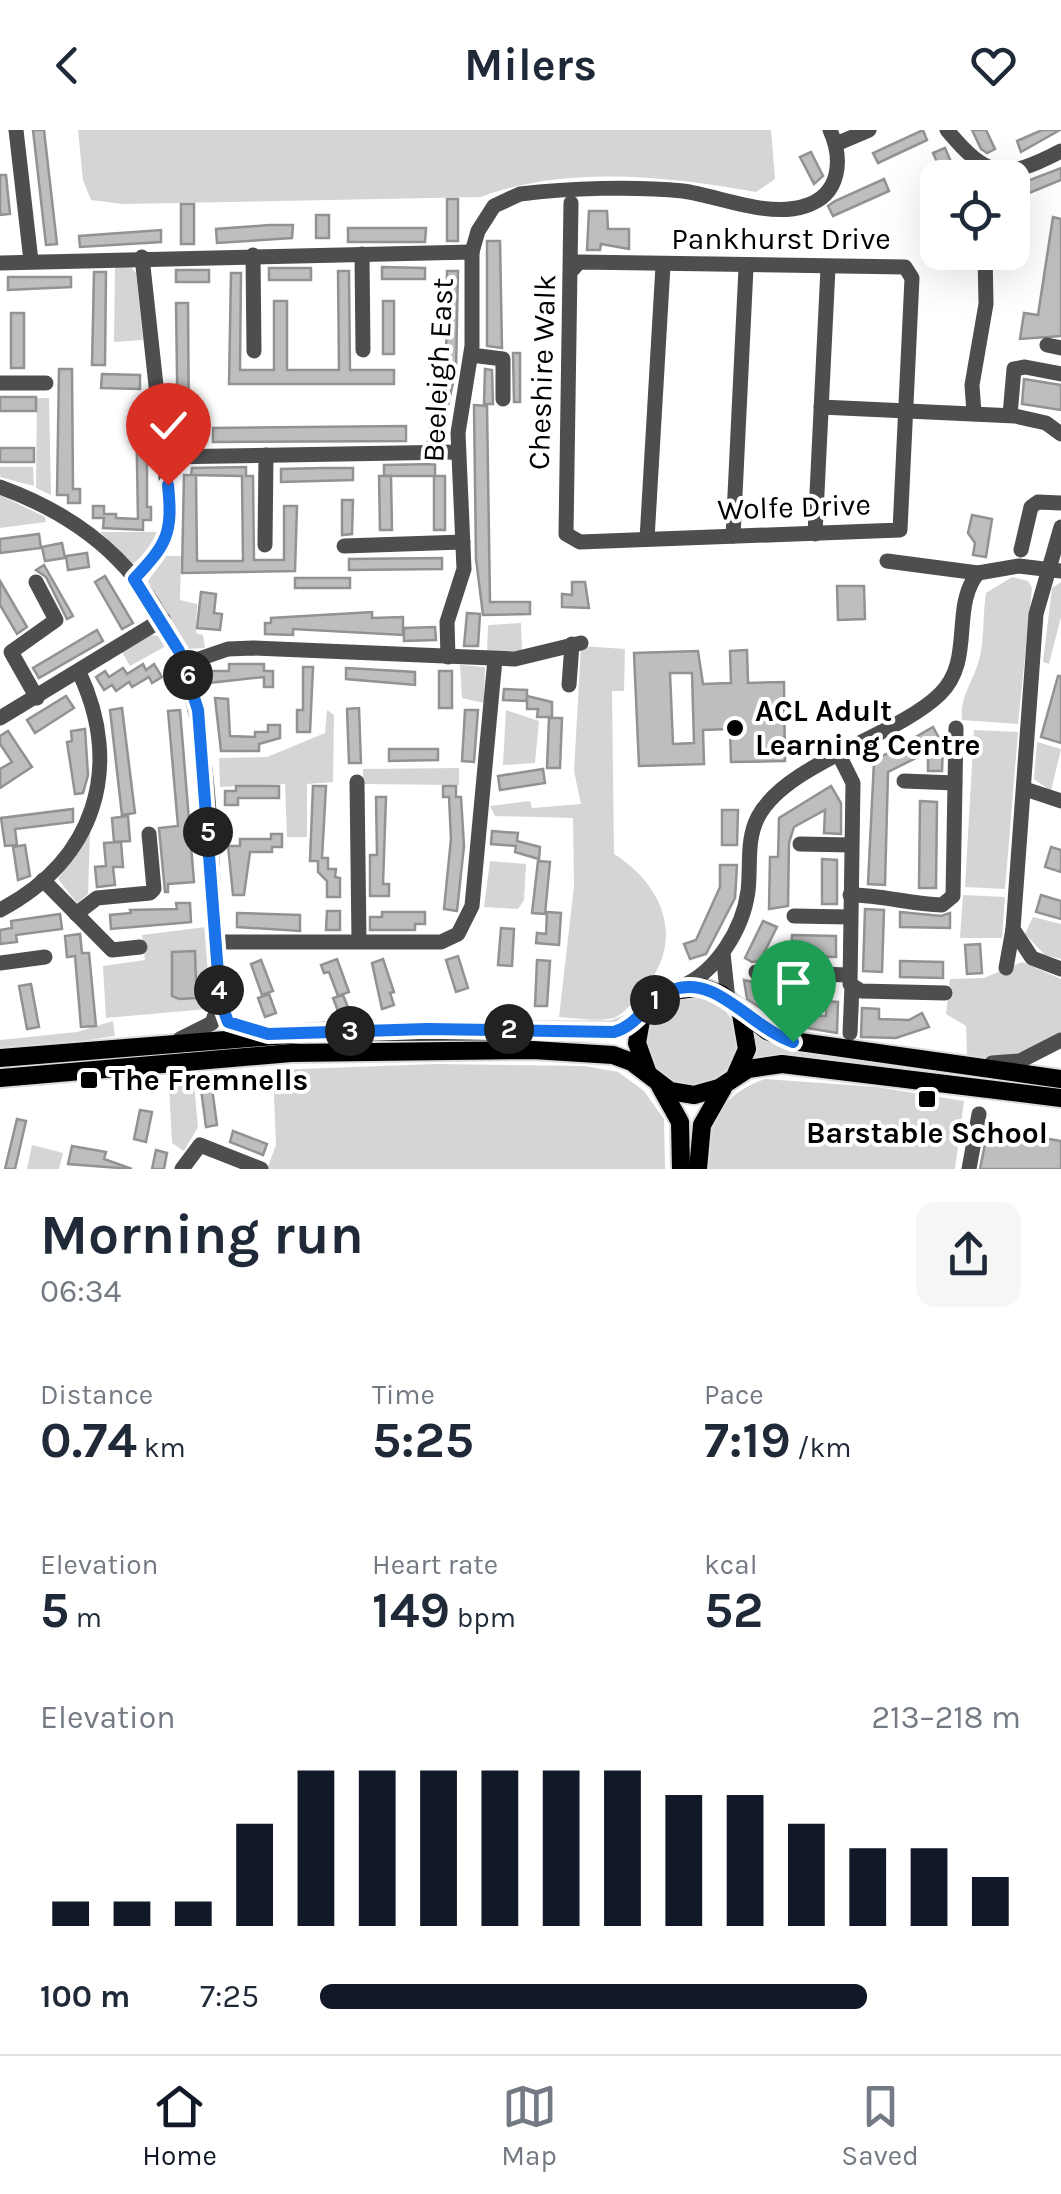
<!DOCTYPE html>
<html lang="en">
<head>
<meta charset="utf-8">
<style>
  body { margin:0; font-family:Karla,sans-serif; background:#f6f6f7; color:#1f2937; height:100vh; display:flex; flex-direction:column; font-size:38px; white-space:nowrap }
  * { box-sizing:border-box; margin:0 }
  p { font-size:32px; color:#747a83 }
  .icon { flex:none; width:55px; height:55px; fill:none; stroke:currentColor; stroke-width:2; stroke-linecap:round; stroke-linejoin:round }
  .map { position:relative; height:1039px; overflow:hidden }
  .drawer { display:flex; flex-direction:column; background:#fff; flex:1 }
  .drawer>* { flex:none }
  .buttons { position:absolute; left:920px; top:30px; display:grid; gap:20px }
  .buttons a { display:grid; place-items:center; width:110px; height:110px; border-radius:20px; background:#fff; box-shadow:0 10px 40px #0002; font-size:50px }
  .pin { position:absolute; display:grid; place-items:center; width:85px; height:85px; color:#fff; margin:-102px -42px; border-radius:50% 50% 50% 0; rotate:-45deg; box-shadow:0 0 10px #0007 }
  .pin .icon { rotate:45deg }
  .km { position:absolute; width:50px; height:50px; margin:-25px; border-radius:50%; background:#222; color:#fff; font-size:28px; line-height:50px; text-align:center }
  .round { display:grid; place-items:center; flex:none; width:105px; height:105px; border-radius:20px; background:#f6f6f7 }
  .overview { display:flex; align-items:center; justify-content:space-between; height:170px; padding:0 40px }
  h1 { font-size:55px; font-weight:700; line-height:75px }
  .stats { display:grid; grid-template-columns:repeat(3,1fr); gap:15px; height:170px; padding:10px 40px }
  .stats div { display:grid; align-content:center }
  .stats b { font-size:50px; font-weight:700 }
  .stats small { font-size:28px; font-weight:400 }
  .stats p { font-size:28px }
  .chart { height:280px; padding:20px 40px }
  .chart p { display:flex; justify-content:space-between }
  .chart svg { width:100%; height:180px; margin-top:10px; stroke:#111827; stroke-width:6 }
  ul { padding:0 40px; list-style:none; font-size:32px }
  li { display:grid; grid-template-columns:160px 120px 1fr; align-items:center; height:75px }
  li i { height:25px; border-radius:12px; background:#111827 }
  header { display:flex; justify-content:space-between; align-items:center; height:130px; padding:0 40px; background:#fff; font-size:45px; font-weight:700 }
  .menu { display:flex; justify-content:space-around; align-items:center; height:140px; border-top:2px solid #e0e1e3; background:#fff; font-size:28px; color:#747a83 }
  .menu a { display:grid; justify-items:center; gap:5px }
  .menu .selected { color:#111827 }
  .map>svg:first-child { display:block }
  .green { fill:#d5d5d5 }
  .building { fill:#bebebe; stroke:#929292; stroke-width:2.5; fill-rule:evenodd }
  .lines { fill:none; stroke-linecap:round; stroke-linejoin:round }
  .major-casing { stroke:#dbdbdb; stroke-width:22 }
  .minor { stroke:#4e4e4e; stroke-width:15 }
  .major { stroke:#000; stroke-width:18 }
  .route-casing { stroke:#fff; stroke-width:20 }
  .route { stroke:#1a73e8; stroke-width:12 }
  .poi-dot { fill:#000; stroke:#fff; stroke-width:4 }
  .labels { text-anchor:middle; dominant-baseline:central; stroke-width:8; stroke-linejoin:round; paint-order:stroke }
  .street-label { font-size:30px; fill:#000; stroke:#fff }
  .poi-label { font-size:30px; font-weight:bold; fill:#000; stroke:#fff; text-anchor:start }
</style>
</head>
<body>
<header><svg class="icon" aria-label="back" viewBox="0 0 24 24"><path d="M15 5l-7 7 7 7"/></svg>Milers<svg class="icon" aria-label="heart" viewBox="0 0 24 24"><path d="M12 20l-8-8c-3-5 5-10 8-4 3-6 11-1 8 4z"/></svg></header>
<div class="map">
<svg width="1061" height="1039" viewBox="0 0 1061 1039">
  <rect width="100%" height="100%" fill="#fff"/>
  <g class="green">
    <path d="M78,0h693l4,49 -19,13c-87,-16 -191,-27 -275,5l-359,7 -31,-4 -8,-20z"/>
    <path d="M129,135l7,8 7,67 -29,2 1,-76z"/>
    <path d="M37,268h12l2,97 -15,-7z"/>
    <path d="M0,337h33l1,19 -34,-9z"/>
    <path d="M0,365l45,22 1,5 -46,6z"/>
    <path d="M100,402h61l-11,21 -18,11z"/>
    <path d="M166,426h15l-1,44 17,4 -1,29 7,2 2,13 -18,1 -39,-68z"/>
    <path d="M1012,447l16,4 4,7 -14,136 -56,-4c-3,-25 15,-43 19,-69 3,-19 2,-38 5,-58z"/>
    <path d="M1061,452v35l-12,47 -6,-2 9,-74z"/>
    <path d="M521,493l1,28 -35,2 1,-28z"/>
    <path d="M150,505l10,1 6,10 -36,20 -8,-14z"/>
    <path d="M581,516l44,3 -1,42h-12l2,163c51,32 72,89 28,137 -8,9 -17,23 -28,27 -16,4 -39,0 -55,-1l15,-131 -1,-68 -78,-2 -5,-10 40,-5 2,7 49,-4 -7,-33z"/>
    <path d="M460,535l25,2 -1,36 -22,-5z"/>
    <path d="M327,580l7,5 -1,67 -26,2v53h-20l-2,-53 -65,3 -1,-29 48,-1 58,-24z"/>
    <path d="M506,580l33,11 -4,42 -32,2z"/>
    <path d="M974,600l44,2 -13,157 -40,-2z"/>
    <path d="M1037,612l24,7 -10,42 -17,-12z"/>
    <path d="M459,638v17l-96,-1v-15z"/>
    <path d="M90,702l-2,62 -11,9 -19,-24z"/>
    <path d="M490,731l36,3 -2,36 -6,9 -34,-2z"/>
    <path d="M963,765l42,2 -3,41h-42z"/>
    <path d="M1033,787l28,7v35l-16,-4 -20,-21z"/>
    <path d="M206,797l4,73 -3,9 -101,9 -3,-52 42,-6 -3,-25z"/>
    <path d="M1022,832l39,17v56c-29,18 -60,29 -94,22l-1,-31 -20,-12 4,-35 34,-1z"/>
    <circle cx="691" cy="912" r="46"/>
    <path d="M113,891l2,15 -115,17v-13l77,-8z"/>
    <path d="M755,906l48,17 258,34v8l-310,-34z"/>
    <path d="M436,934l148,2 34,6 26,19 20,28 1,50h-398l9,-24 -3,-75z"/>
    <path d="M765,949l112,8 87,14 -9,68h-247c-1,-45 13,-75 57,-90z"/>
    <path d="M194,953l4,44 -14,24 -12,-8 -3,-58z"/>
    <path d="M32,1015l31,8 -4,16h-32z"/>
  </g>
  <g class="building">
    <path d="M33,0h11l13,114 -11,1z"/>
    <path d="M923,0l4,10 -49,23 -5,-10z"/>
    <path d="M972,0h14l9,19 -8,4 -6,-4z"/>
    <path d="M1042,0h18l-39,22 -4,-11z"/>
    <path d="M945,18l13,30h-14l-11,-25z"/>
    <path d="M811,22l12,24 -9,8 -14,-27z"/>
    <path d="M1061,38v12l-49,20v-13z"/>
    <path d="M0,45h6l4,39 -10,1z"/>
    <path d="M884,49l5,12 -56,25 -5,-10 7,-5z"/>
    <rect x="447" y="69" width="11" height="42"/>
    <rect x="181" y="74" width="13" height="40"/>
    <path d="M589,81h18l1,18h21v20l-28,-5 -1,6h-13z"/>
    <rect x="316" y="85" width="13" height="23"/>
    <path d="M1053,87l8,2v117l-41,3 4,-26 14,2z"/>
    <path d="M269,95h24l-1,13 -75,5 -1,-14z"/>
    <path d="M348,98h78l-1,14h-77z"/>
    <path d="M161,100v12l-81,5 -1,-11z"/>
    <path d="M487,111h13l2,107 -15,-2z"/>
    <path d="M382,137l43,1v11h-43z"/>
    <rect x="269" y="138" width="42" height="12"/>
    <rect x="176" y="140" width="33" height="12"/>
    <path d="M338,141h11l1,99h44v14h-165l2,-111h10l-1,97h34v-69h13v69h52z"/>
    <path d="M447,141h11l-2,99 -14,61h-5v10h-9l12,-62 6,-9z"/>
    <path d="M94,142h12l-1,93h-13z"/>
    <path d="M8,147h63v10l-63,3z"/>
    <rect x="383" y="171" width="11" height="53"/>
    <path d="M176,173h12l1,141h-11z"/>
    <rect x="11" y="183" width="13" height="55"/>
    <path d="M513,223h7v49h-6z"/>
    <path d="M59,239h13l1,120h7v14h-12v-8h-11z"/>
    <path d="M485,239l7,1 1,34h-9z"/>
    <path d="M102,244l38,1v14l-39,-1z"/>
    <path d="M1024,249l37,6v25l-39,-6z"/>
    <rect x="0" y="267" width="36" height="14"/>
    <path d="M474,275l13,1 3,196h40v12l-47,1 -7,-56z"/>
    <path d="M136,279h11v98h4v13h-8v10l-40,-2 1,-10h-11v-12h11v8h12v4l22,1z"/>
    <path d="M406,296v15l-193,1v-14z"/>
    <rect x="0" y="318" width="34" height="14"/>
    <path d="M435,334v12h10v54h-11v-54h-50v-11z"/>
    <path d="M246,337v9h7l1,84h30v-54h13l-2,65 -113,2 2,-98h7l1,-7zM191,345l51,1 1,85h-46l-1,-86z"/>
    <path d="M322,338h31v12l-72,2v-13z"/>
    <path d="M379,346h12l1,54h-12z"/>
    <path d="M342,370h11l-1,34 -10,1z"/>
    <path d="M972,385l20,4 -6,38 -13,-2 2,-12 -7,-10z"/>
    <path d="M39,404l2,14 -41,5v-14z"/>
    <path d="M62,413l3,15 -20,3 -3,-14z"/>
    <path d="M87,423l2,14 -21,3 -2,-14z"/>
    <path d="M442,428v11l-93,1v-11z"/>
    <path d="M44,435l29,51 -6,3 -21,-42 -10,-7z"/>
    <path d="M105,446l28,47 -11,6 -27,-47z"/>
    <rect x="295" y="448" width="55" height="10"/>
    <path d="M0,451l27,46 -10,7 -17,-29z"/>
    <path d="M572,452h13l4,26 -27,-1v-13l10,1z"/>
    <path d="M837,456h27l1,33 -27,1z"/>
    <path d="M201,462l15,2 -2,19 8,1 -2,16 -23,-2z"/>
    <path d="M372,482v6l31,-1v18l-110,-6v6l-28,-1v-11h6v-5z"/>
    <path d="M467,483l13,1 -2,32h-14z"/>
    <path d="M435,497l1,13 -32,1v-13z"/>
    <path d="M97,500l6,11 -64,37 -6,-10z"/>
    <path d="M747,520l1,33 36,-1 1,79 -54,1 -1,-33 -27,1 1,34 -65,2 -5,-113 64,-2 5,33 28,-1 -1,-32zM670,543h22l2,70 -21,1z"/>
    <path d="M143,534l3,6 8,-6 8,13 -10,6 -3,-6 -17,10 -3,-5 -13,9 -4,-6 -8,5 -8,-13 9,-6 4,6 14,-9 4,6z"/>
    <path d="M229,534h35v7h9v16h-9v-10l-56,6v-12h21z"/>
    <path d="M303,537h10l-3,65h-13v-22h6z"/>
    <path d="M346,538l69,4v13l-69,-6z"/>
    <rect x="439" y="541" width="13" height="37"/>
    <path d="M1058,546h3v67l-20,-6z"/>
    <path d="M504,559l23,1v11l-24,-1z"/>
    <path d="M66,566l8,12 -39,25 -8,-13z"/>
    <path d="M527,566l25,6v15h-15l1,-8h-11z"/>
    <path d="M215,568l13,1 2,37 25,1v-5h13v-7h12v13l-21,6v7h-38z"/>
    <path d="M122,578l13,105 -13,2 -12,-105z"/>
    <path d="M359,578l2,55h-12l-2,-54z"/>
    <path d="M180,580l14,172 -26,2v8h-3l-6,-64 19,-2 -10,-115z"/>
    <path d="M465,580h13l-4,52 -12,-1z"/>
    <path d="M549,588h13l-2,50h-13z"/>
    <path d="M933,597l10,18 -1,26h-14v-19l-40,20 -3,113 -17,-1 6,-123z"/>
    <path d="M85,599l3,46 -5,18 -8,1 -8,-52 5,-1 -1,-10z"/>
    <path d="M8,601l24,36 -32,21v-19l12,-7 -12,-18v-8z"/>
    <path d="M389,619h49v11l-49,1z"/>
    <path d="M543,639l2,14 -45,7 -2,-14z"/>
    <path d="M236,656h43v12h-41v7h-13v-14h11z"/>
    <path d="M313,656h13l-4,72h6v11h8l-1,8 5,1v19h-13v-16l-9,-9v-11h-8z"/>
    <path d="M443,656h13v11h5l3,49 -7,65 -13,-2 7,-70 -2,-42h-6z"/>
    <path d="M831,656l10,17v31l-17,-1 1,-23 -31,17 -5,16 -1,63 -19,3 1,-52h8l1,-39z"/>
    <path d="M376,667h10l-3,87h6v12h-19v-41h7z"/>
    <path d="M920,671l17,1 -1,86h-17z"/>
    <path d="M73,679v13l-58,7 2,16 -12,1 -4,-28z"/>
    <path d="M722,680h16l-1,35h-15z"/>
    <path d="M128,686l2,25 -16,1 -2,-24z"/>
    <path d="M492,701l26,2 -1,8 23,6 -1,12 -24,-7 1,-6 -25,-2z"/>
    <path d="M271,704h11v13h-10v5h-22l-6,43h-11l-5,-49h12v-7h31z"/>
    <path d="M121,712l2,25h-10l2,18 -18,2 -2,-20 11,-1 -2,-23z"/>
    <path d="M25,715l5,31 -12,4 -5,-33z"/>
    <path d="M1051,717l10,3v22l-16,-5z"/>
    <path d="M822,729l15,1v44h-15z"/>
    <path d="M538,731l12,1 -5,52 -13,-1z"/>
    <path d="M720,735h17l-2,33 -29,56 -16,5 -6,-15 12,-4 24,-53z"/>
    <path d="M1041,765l20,6v18l-25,-7z"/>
    <path d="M176,773h14l1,19 -80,7 -1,-14 21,-2 -1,-3 47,-1z"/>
    <path d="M865,779l19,1 -2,62 -19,-1z"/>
    <path d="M327,781h13v19h-14z"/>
    <path d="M382,782h43v12h-10v6h-45v-13h12z"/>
    <path d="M547,782l14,1 -2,32 -23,-2 1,-10 9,1z"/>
    <path d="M900,782l41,4 9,-3v15l-50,-1z"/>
    <path d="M237,783l63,2v16l-63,-4z"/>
    <path d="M60,784l2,15 -46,6 1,7 -17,2v-14l12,-2 -1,-7z"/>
    <path d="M763,791l14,6 -17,34 -8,1 -7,-4z"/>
    <path d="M501,798l13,1 -2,37 -14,-1z"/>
    <path d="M80,804l2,19h7l7,73 -15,1 -6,-71 -8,1 -2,-21z"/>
    <path d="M792,805l44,1v21l-45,-1z"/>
    <path d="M980,814l2,29 -15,1 -2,-29z"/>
    <path d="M195,821l1,30 8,-1 1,11 -9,1v6l-17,1 -7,-3v-44z"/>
    <path d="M458,826l10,32 -12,4 -10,-32z"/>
    <path d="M337,829l12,33 -11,4 -9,-24 -5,1 -3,-8z"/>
    <path d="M383,829l11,33 -4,1 4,12 -12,4 -10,-46z"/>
    <path d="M261,830l12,31 -11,4 -11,-31z"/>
    <path d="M537,830l13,1 -3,45h-12z"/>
    <path d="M900,831l43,1v16l-43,-1z"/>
    <path d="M744,850l13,3 7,15 35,17 27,1v-15l12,1 -1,31 -53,-9 -37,-25z"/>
    <path d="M31,854l8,43 -12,2 -8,-43z"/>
    <path d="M269,864l7,19 -11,4 -7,-19z"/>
    <path d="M343,865l7,17 -10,4 -7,-18z"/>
    <path d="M862,878l17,1v10l30,1 13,-7 7,14 -33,11 -35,-1z"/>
    <path d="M212,958l5,37 -11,2 -5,-38z"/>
    <path d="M140,980l12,2 -6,30 -12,-3z"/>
    <path d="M17,989l9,2 -11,48h-10z"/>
    <path d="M988,999l73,12v28h-81z"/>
    <path d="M233,1001l34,13 -4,11 -33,-13z"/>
    <path d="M72,1016l34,6 -2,7 28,10 -64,-5z"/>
    <path d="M156,1020l11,3 -3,16h-12z"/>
  </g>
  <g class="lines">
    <g class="major-casing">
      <g id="major">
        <path d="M642,885l-5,28 10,28"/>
        <path d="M0,928l326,-26 288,-1 20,-8 32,-31 36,-5 19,7 46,37 26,10 268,38"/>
        <path d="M736,944l11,-25 -6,-35"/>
        <path d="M0,948l291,-25 242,-3 80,5 19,7 38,29 24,4 25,-7 29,-19 34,-5 279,34"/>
        <path d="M660,956l20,36 1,47"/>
        <path d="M698,1039l4,-44 21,-37"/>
      </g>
    </g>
    <g class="minor">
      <path d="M16,0l15,131"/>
      <path d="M947,0c40,48 57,51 114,21"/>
      <path d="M836,14l33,-14"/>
      <path d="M571,73l-5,331 14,8 320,-12 12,-252 -7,-11 -326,-5 -6,7"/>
      <path d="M362,124l1,96"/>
      <path d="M253,125l1,96"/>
      <path d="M0,133l472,-11"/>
      <path d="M1047,215l14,3"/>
      <path d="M471,225l32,4v40"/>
      <path d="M0,253h46"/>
      <path d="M821,277l194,9 31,7 15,11"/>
      <path d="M974,283l-2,-28 14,-81 -1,-52"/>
      <path d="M1010,285l4,-46 11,-2 36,7"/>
      <path d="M164,327l294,-5"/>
      <path d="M0,357c237,86 203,309 219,513l9,22 32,11"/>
      <path d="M1061,397l-25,87 -23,315 19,29 29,11"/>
      <path d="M815,404l13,-266"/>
      <path d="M733,406l13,-268"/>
      <path d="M647,409l16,-273"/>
      <path d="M265,415l1,-90"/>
      <path d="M344,416l119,-4"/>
      <path d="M1021,420l10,-43 7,-5 23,1"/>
      <path d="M887,431l91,12 41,-7 42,5"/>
      <path d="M134,449l26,-28 11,-28 -29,-266"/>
      <path d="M36,452l20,38 -45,32 26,46"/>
      <path d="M448,527l-1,-35 17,-53 -6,-136 14,-87v-94l6,-21 16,-25 26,-12c49,-6 114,-8 163,-3 36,5 85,27 122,15 36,-11 38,-47 25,-76"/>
      <path d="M184,534l44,-15 25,-1 262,11 66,-16"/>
      <path d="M569,555l3,-41"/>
      <path d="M0,588l163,-99"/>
      <path d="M839,625l14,28 -3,201 11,7 84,2"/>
      <path d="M904,651l51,2"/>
      <path d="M357,652l2,159"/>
      <path d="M1025,659l36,12"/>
      <path d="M800,714l51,1"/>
      <path d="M43,750l69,70 28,-3"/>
      <path d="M850,765c33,0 59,9 92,10l11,-9 3,-168"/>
      <path d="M0,780c95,-50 124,-142 79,-238"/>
      <path d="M76,784l21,-16 53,-5 4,-4 -5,-55"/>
      <path d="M794,786l56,1"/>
      <path d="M215,812h226l17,-8 14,-28 23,-247"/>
      <path d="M723,823l5,47"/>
      <path d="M0,833l45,-6"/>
      <path d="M1006,838l7,-39"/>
      <path d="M756,842l93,3"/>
      <path d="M680,857c36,-14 63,-58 68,-96 3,-25 -2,-51 10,-74 28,-54 138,-80 182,-123 35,-34 10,-87 38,-121"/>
      <path d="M850,903l2,-47"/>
      <path d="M180,909l32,-16 7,-19"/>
      <path d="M992,933l28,-2 41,-21"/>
      <path d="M182,1039l18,-24 61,24"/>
      <path d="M969,1039l10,-55"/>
    </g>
    <use href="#major" class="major"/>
  </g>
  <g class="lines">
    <g class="route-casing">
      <path id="route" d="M168,355c5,49 -1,59 -34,94l45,72 19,59 22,290 8,22 40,12 159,-5 187,3c25,-7 33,-32 56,-41 46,-19 78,35 123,51"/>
    </g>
    <use href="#route" class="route"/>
  </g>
  <g class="poi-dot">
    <circle cx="735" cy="598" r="10"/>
    <rect x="79" y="940" width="20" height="20" rx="5"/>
    <rect x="917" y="959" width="20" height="20" rx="5"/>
  </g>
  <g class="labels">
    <g class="street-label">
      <text x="781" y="109">Pankhurst Drive</text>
      <text transform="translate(438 240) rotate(-87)">Beeleigh East</text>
      <text transform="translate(542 242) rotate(-88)">Cheshire Walk</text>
      <text transform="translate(794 377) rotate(-2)">Wolfe Drive</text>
    </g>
    <g class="poi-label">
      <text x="755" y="581">ACL Adult<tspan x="755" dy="34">Learning Centre</tspan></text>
      <text x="109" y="950">The Fremnells</text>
      <text x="927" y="1003" text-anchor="middle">Barstable School</text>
    </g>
  </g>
</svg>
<div class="buttons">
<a><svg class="icon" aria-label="locate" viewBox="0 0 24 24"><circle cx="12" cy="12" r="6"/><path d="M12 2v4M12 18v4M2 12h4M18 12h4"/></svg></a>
</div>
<div class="pin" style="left:793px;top:912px;background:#1e9e55"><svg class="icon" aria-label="arrive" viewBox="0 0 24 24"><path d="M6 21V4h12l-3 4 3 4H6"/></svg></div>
<div class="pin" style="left:168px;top:355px;background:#d93025"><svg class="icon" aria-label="check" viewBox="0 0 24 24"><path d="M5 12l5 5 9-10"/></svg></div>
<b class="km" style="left:655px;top:870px">1</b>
<b class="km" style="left:509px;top:899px">2</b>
<b class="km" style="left:350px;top:901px">3</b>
<b class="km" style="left:219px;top:860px">4</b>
<b class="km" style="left:208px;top:702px">5</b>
<b class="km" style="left:188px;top:545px">6</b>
</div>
<section class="drawer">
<div class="overview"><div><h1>Morning run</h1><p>06:34</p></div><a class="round"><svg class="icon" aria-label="share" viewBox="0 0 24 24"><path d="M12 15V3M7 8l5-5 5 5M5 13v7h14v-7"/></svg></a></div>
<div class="stats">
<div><p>Distance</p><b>0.74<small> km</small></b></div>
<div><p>Time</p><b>5:25</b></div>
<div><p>Pace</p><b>7:19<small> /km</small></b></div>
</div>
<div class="stats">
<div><p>Elevation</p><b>5<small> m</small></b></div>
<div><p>Heart rate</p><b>149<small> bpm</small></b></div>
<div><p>kcal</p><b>52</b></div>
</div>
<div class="chart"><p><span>Elevation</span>213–218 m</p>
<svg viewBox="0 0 160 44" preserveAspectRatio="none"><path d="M5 44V38M15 44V38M25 44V38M35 44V19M45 44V6M55 44V6M65 44V6M75 44V6M85 44V6M95 44V6M105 44V12M115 44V12M125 44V19M135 44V25M145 44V25M155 44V32"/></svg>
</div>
<ul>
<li><b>100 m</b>7:25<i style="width:78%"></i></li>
</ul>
</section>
<nav class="menu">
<a class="selected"><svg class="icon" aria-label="home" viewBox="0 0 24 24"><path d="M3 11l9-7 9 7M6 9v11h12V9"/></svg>Home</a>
<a><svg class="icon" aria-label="map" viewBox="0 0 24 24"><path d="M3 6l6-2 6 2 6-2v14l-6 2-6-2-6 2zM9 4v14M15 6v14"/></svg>Map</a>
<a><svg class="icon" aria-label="saved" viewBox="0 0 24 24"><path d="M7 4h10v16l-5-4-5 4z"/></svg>Saved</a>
</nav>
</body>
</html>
